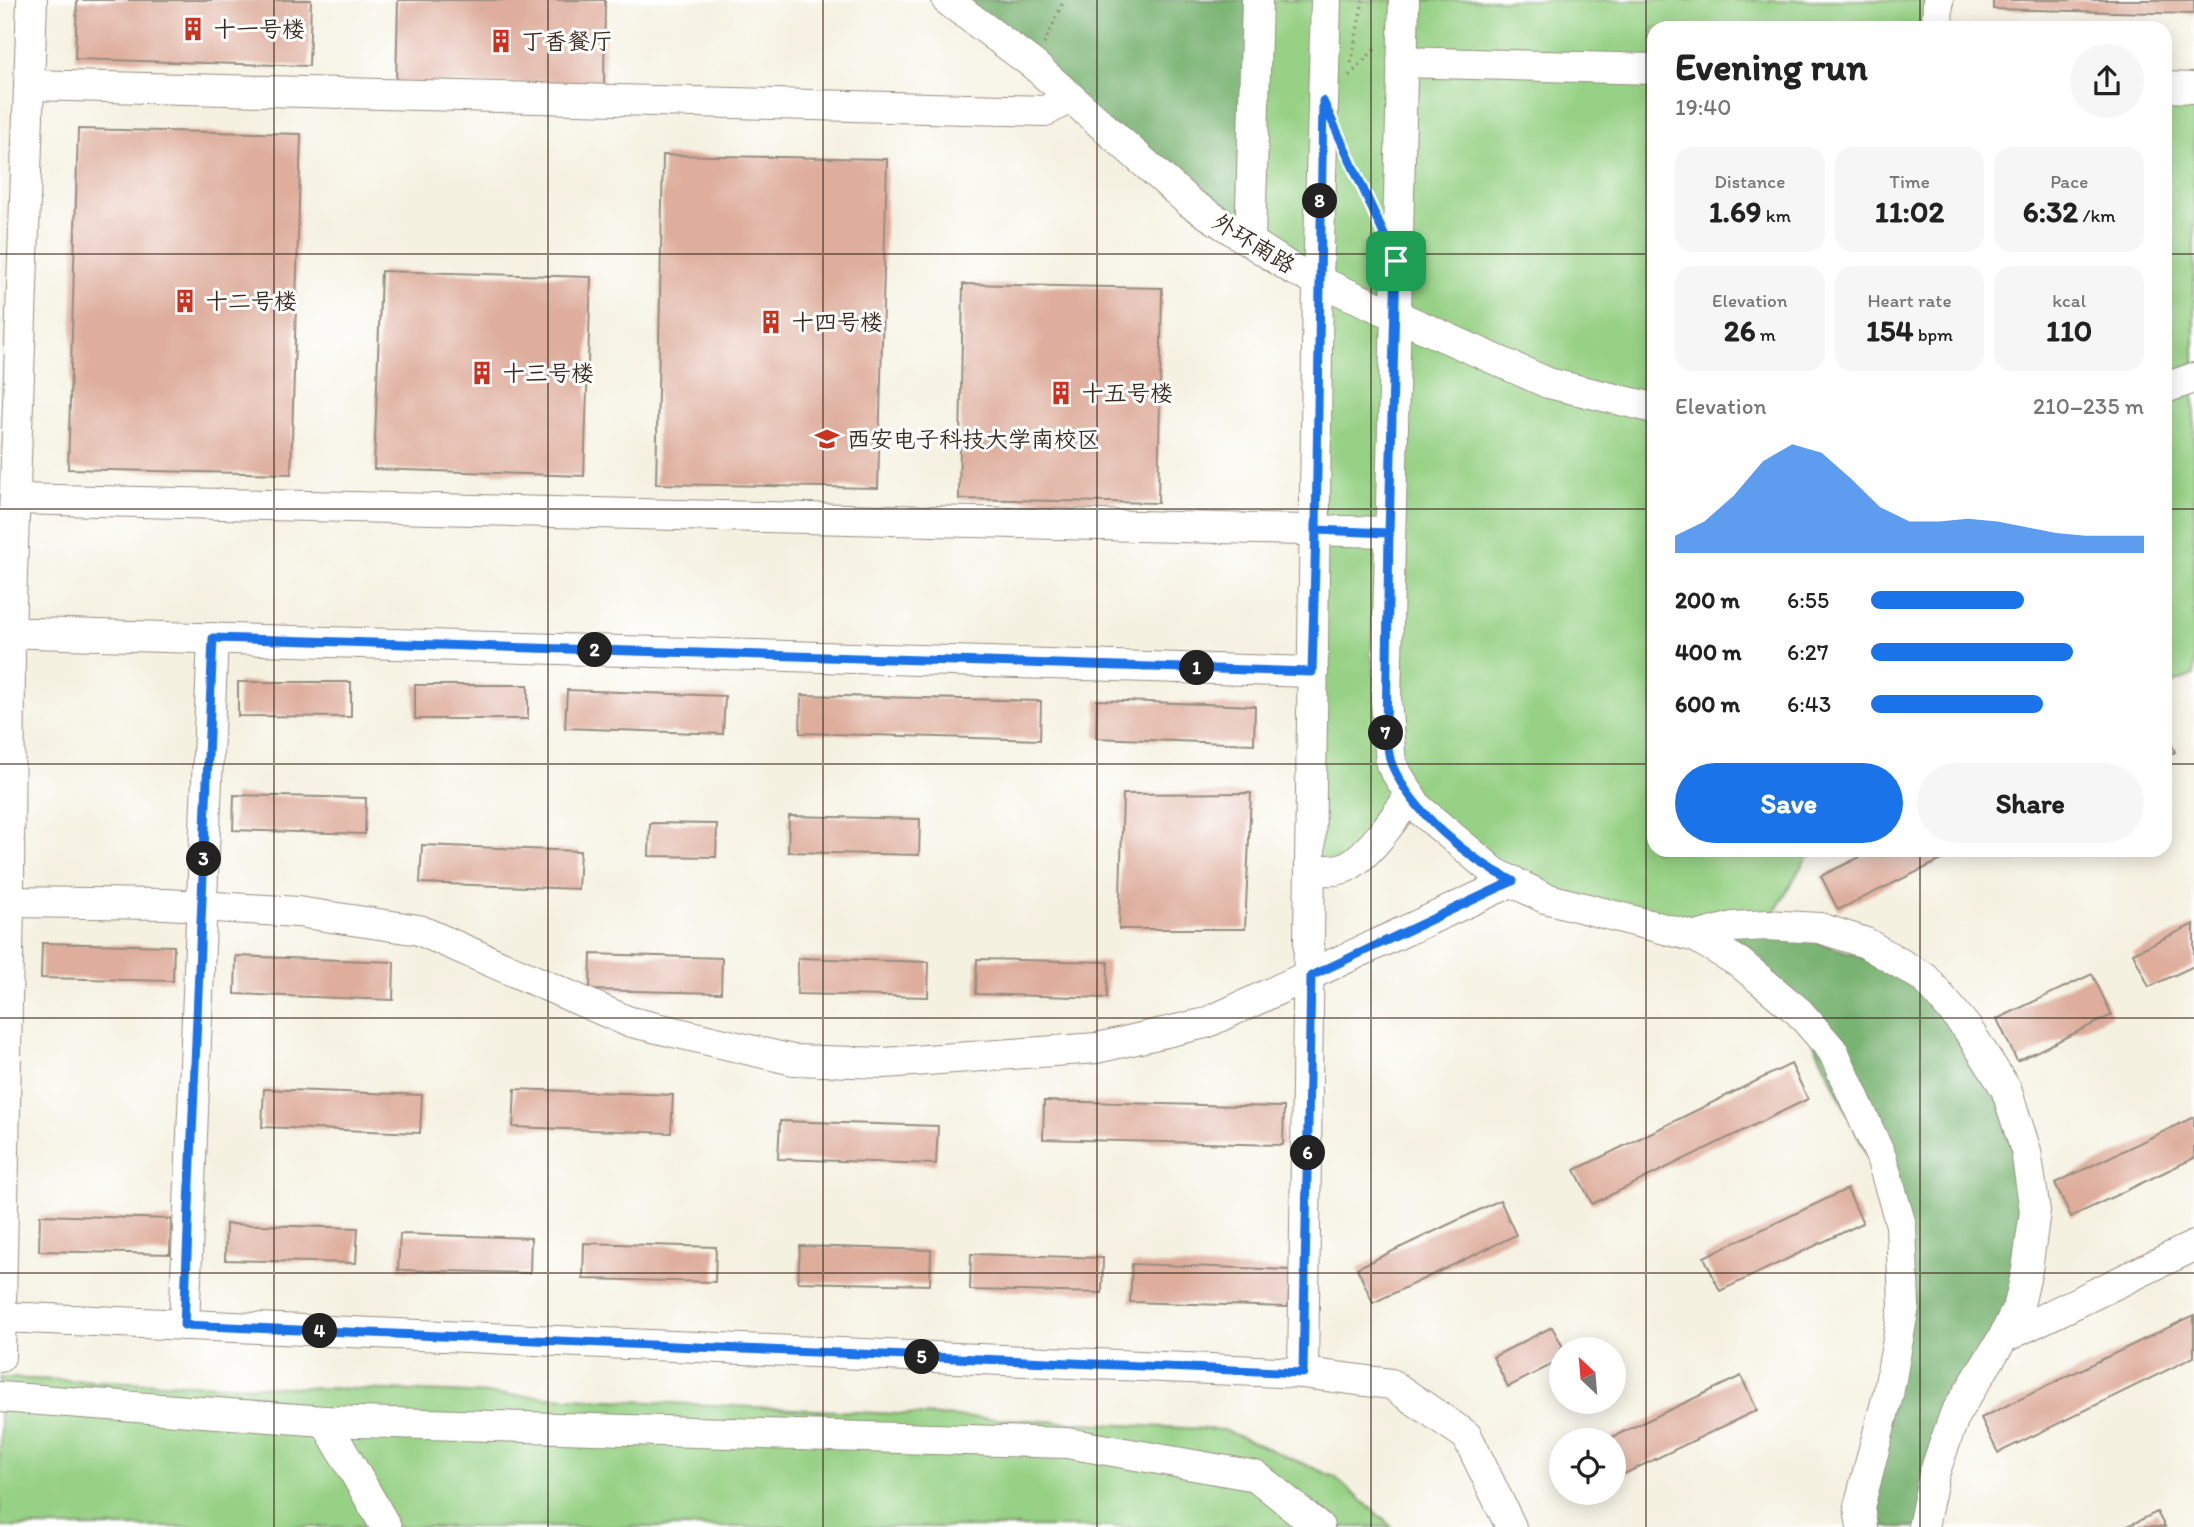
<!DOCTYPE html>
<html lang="en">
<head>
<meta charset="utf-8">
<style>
  body { margin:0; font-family:Itim,"LXGW WenKai TC",sans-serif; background:#f6f6f6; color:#222; height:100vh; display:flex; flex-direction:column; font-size:26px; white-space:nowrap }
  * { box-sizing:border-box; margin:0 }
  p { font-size:23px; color:#767676 }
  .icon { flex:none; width:38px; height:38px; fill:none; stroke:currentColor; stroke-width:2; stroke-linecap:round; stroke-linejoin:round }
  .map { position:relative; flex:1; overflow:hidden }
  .panel { position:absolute; left:1647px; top:21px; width:525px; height:836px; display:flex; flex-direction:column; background:#fff; border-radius:21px; box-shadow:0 4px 18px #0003 }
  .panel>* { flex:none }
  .needle { width:46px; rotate:334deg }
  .controls { position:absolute; left:1549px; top:1337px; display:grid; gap:14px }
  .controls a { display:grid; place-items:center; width:77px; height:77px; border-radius:50%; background:#fff; box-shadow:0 4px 18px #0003; font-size:35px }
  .pin { position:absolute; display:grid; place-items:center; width:60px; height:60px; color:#fff; margin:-30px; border-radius:14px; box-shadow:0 4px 10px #0006 }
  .km { position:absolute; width:35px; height:35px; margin:-18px; border-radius:50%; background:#222; color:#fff; font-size:19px; line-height:35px; text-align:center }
  .round { display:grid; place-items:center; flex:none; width:74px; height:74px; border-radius:37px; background:#f6f6f6 }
  .headline { display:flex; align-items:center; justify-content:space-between; height:119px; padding:0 28px }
  h1 { font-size:38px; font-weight:800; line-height:52px }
  .figures { display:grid; grid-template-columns:repeat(3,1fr); gap:10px; height:119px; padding:7px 28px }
  .figures div { display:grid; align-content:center; border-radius:18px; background:#f6f6f6; text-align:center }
  .figures b { font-size:30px; font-weight:800 }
  .figures small { font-size:19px; font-weight:400 }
  .figures p { font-size:19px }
  .chart { height:196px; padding:14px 28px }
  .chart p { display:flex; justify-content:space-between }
  .chart svg { width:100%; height:126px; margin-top:7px; fill:#1a73e8; opacity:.7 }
  .button { display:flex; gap:14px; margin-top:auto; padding:14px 28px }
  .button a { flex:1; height:80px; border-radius:42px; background:#1a73e8; color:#fff; font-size:28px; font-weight:800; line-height:80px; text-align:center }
  .button a+a { background:#f6f6f6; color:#222 }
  ul { padding:0 28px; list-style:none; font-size:23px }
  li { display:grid; grid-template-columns:112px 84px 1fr; align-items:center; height:52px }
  li i { height:18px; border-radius:9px; background:#1a73e8 }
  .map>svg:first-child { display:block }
  .green { fill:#97d185; stroke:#697e52; stroke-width:2 }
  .forest { fill:#79b372; stroke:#5a6e48; stroke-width:2 }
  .building { fill:#dead9c }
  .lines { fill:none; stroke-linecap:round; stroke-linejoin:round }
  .minor-casing { stroke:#988e80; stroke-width:32 }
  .path { stroke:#988e80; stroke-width:3.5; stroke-dasharray:2 5; stroke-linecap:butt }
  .minor { stroke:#fff; stroke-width:30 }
  .route-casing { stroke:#fff; stroke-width:14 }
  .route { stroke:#1a73e8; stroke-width:9 }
  .grid { fill:none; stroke:#3b2a1e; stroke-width:2; stroke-opacity:0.55 }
  .labels { text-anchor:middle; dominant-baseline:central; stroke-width:6; stroke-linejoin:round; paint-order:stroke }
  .poi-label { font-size:23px; fill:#3b2a1e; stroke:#fff; text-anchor:start }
  .street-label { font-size:23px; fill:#3b2a1e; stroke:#fff }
</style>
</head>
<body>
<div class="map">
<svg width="2194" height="1527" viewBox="0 0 2194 1527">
  <rect width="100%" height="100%" fill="#fff"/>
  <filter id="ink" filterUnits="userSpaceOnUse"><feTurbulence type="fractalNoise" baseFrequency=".0143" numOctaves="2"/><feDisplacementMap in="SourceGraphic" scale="14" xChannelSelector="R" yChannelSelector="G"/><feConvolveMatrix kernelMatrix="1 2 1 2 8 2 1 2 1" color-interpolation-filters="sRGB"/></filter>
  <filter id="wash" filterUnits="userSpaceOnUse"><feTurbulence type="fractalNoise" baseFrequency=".00686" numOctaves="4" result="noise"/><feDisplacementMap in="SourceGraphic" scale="28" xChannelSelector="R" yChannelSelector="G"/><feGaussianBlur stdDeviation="1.57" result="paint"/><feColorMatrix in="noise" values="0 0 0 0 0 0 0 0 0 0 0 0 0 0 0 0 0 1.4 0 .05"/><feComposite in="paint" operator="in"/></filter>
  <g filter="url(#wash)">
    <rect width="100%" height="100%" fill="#f5f1e1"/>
    <g class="green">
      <path d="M1257,0h681l-1,28h-283v822l166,1 -13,6 -40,68 -71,12 -151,-39 -127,-90 -56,45 -50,16 6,-587 -68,-41z"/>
      <path d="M2165,87l29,1v587l-29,11z"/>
      <path d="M0,1378l449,14 775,38 111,47 57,50h-1392z"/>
    </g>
    <g class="forest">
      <path d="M947,0h310l-7,241z"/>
      <path d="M1767,925l158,53 81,111 21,181 -72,144 -31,113h-62l39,-302 -102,-213 -103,-75z"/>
    </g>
    <g id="blocks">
      <g class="building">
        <path d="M77,0h234l-2,66 -234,-7z"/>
        <path d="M398,0h207l-1,85 -208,-2z"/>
        <path d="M1993,0h201v14l-201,-5z"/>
        <path d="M78,129l223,5 -10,340 -223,-5z"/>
        <path d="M663,155l224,4 -9,329 -222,-4z"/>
        <path d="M381,271l210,6 -7,199 -210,-7z"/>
        <path d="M963,284l199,4 -4,215 -199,-4z"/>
        <path d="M238,682h113v35l-113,-1z"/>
        <rect x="415" y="685" width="113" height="34"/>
        <path d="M567,690l158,6 -2,38 -158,-6z"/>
        <path d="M801,695l240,6 -1,39 -240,-7z"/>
        <path d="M1097,700l158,6 -1,38 -158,-6z"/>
        <path d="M2165,730l10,22 -10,5z"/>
        <path d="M1251,793l-6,136h-126l4,-135z"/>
        <path d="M234,795l132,3 -1,36 -132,-4z"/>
        <path d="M789,816l131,3 -1,36 -131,-3z"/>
        <path d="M650,823l67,1 -1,33 -67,-1z"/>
        <path d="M422,845l158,6 -2,38 -158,-6z"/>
        <path d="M1874,850h88l-124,60 -17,-34z"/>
        <path d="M2194,924v42l-45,21 -16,-34z"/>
        <path d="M42,943l132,3 -1,35 -132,-3z"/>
        <path d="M591,954l131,4 -1,35 -131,-3z"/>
        <path d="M236,956l158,6 -1,38 -158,-6z"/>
        <path d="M798,958l131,4 -1,35 -131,-3z"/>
        <path d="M977,959l131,3 -1,36 -131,-4z"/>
        <path d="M2092,974l20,41 -95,46 -20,-42z"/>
        <path d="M1791,1064l17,35 -216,105 -17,-34z"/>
        <path d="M264,1089l158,6 -2,38 -158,-6z"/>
        <path d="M515,1089l158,6 -2,38 -158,-6z"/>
        <path d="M1044,1101l240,6 -1,38 -240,-6z"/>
        <path d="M2194,1117v41l-123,59 -16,-34z"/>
        <path d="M780,1121l158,5 -2,38 -158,-5z"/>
        <path d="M1847,1189l16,34 -143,68 -16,-34z"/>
        <path d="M1500,1200l16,35 -143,68 -16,-35z"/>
        <path d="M40,1215l131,4 -1,35 -131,-3z"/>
        <path d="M226,1224l132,4 -2,35 -131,-3z"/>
        <path d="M400,1234l131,4 -1,35 -132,-3z"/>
        <path d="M584,1243l132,4 -1,35 -132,-3z"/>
        <path d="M800,1246l131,4 -1,35 -132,-3z"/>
        <path d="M971,1254l132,4 -1,35 -132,-3z"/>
        <path d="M1132,1264l158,6 -2,37 -158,-5z"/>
        <path d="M2194,1315v42l-196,96 -17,-35z"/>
        <path d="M1552,1327l12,22h-3v11l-53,27 -15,-30z"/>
        <path d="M1741,1376l16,34 -143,69v-39h-8z"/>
        <path d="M2157,1512l8,15h-39z"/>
      </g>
    </g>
  </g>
  <g filter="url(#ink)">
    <use href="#blocks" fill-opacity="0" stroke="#988e80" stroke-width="2"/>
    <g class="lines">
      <g class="minor-casing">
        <g id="minor">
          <path d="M947,0l87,65 155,137 103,67 256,114 106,25"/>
          <path d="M1326,0l-8,281 -15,1092 88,11 76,52 44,91"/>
          <path d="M1404,0l-18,700 5,64 27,44 77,65 50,25 151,39 44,26 59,49 34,39 48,106 20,68 3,81 -16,89 -29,112 3,20"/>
          <path d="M1937,28l1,-28"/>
          <path d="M1402,62l252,7"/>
          <path d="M29,85l1016,26 26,-13"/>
          <path d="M2165,87l29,1"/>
          <path d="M1250,241l7,-241"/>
          <path d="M2165,388l29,-10"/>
          <path d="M15,499l1374,33"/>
          <path d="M0,632l1313,40"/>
          <path d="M1312,869c11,1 23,3 34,-2 23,-11 49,-50 64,-71"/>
          <path d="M9,902l157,2 132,8 121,18 208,91 166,39 91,3 213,-15 109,-25 307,-142"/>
          <path d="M1696,937l37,-10 34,-2 53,3 46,15 59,35 42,50 39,61 20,62 9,60 -8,59 -8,35 -16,33 -48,76 -21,60 -11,53"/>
          <path d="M1,1317l1302,56"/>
          <path d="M184,1325l29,-687"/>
          <path d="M2003,1338l191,-92"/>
          <path d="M0,1357l9,-455 1,-270 22,-632"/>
          <path d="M0,1397l325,24 742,22 189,33 63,51"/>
          <path d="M325,1421l61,106"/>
        </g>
      </g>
      <g class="path">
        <path d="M1044,44l20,-44"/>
        <path d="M1351,63l12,-63"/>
        <path d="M1349,76l29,-30"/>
        <path d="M1348,155l25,57"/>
      </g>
      <use href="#minor" class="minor"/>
    </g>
  </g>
  <g class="lines" filter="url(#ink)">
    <g class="route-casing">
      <path id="route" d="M1396,261l-7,272 -73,-3 -4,142 -1099,-34 -29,687 1119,48 8,-397 202,-95c-45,-22 -101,-69 -121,-116 -4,-9 -4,-22 -6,-32l3,-200 -73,-3 7,-429 73,160"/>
    </g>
    <use href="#route" class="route"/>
  </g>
  <path class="grid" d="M274,0v1527M548,0v1527M823,0v1527M1097,0v1527M1371,0v1527M1646,0v1527M1920,0v28M0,254h1654M2165,254h29M0,509h1654M2165,509h29M0,764h1654M2165,764h29M1920,850v677M0,1018h2194M0,1273h2194"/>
  <defs>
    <g id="building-bare" transform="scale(1.89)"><path d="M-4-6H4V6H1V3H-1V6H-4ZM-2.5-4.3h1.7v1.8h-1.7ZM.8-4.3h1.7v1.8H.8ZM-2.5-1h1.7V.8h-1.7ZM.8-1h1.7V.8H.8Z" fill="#c8321e" stroke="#fff" stroke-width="2.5" paint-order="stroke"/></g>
    <g id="university-bare" transform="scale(1.89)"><path d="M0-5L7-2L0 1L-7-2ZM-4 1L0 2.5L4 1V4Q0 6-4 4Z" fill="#c8321e" stroke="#fff" stroke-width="2.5" paint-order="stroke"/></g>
  </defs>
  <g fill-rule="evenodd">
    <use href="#building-bare" x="193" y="29"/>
    <use href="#building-bare" x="501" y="41"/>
    <use href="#building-bare" x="185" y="301"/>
    <use href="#building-bare" x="771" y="322"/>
    <use href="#building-bare" x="482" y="373"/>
    <use href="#building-bare" x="1061" y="393"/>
    <use href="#university-bare" x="827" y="439"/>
  </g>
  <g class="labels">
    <g class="poi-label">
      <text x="213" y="29">十一号楼</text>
      <text x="521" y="41">丁香餐厅</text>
      <text x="205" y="301">十二号楼</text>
      <text x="791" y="322">十四号楼</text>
      <text x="502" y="373">十三号楼</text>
      <text x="1081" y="393">十五号楼</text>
      <text x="847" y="439">西安电子科技大学南校区</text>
    </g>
    <g class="street-label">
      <text transform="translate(1254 243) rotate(32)">外环南路</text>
    </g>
  </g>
</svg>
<div class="controls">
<a><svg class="needle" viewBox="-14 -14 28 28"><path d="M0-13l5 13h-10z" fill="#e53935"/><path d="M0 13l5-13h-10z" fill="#767676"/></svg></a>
<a><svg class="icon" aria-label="locate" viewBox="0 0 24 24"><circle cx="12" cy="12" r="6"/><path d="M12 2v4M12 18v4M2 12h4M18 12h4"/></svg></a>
</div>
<div class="pin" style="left:1396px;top:261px;background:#1e9e55"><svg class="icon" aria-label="arrive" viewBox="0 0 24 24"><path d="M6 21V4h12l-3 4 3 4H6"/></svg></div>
<b class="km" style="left:1197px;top:668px">1</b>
<b class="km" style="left:595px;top:650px">2</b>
<b class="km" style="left:204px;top:859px">3</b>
<b class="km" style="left:320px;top:1331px">4</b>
<b class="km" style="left:922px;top:1357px">5</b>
<b class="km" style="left:1308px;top:1153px">6</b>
<b class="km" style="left:1386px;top:733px">7</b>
<b class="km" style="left:1320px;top:201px">8</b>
<section class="panel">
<div class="headline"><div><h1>Evening run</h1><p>19:40</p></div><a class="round"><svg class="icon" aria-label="share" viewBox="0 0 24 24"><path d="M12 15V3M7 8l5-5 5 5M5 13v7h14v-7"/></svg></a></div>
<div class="figures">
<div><p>Distance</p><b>1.69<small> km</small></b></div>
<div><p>Time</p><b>11:02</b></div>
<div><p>Pace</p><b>6:32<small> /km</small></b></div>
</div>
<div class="figures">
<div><p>Elevation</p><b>26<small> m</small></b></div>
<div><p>Heart rate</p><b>154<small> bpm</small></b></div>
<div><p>kcal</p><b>110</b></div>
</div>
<div class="chart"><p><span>Elevation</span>210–235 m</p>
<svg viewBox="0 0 160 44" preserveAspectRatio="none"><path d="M0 44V38L10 33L20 24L30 12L40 6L50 9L60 18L70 28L80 33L90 33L100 32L110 33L120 35L130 37L140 38L150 38L160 38V44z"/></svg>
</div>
<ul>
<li><b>200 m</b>6:55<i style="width:56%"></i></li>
<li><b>400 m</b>6:27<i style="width:74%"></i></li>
<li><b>600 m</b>6:43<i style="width:63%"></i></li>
</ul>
<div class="button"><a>Save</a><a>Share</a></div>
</section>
</div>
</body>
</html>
